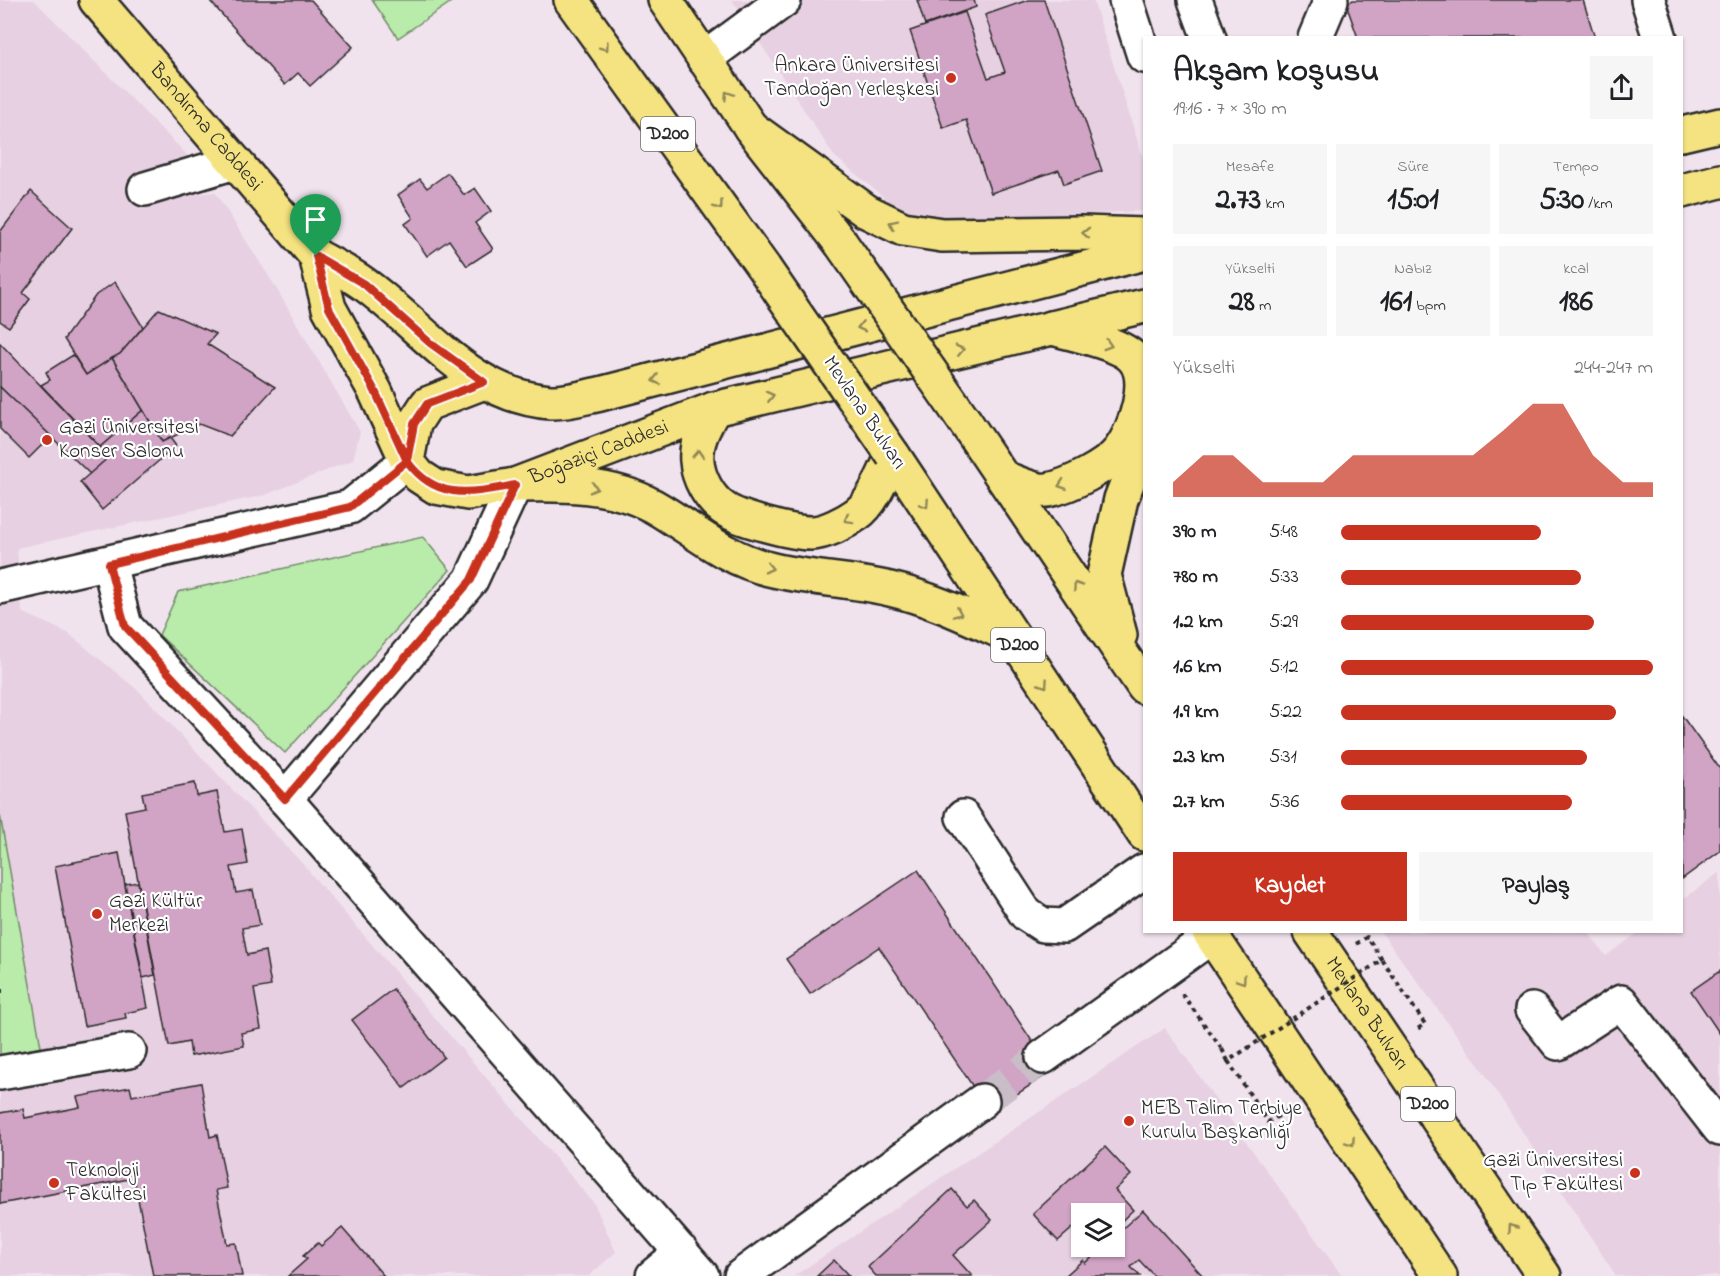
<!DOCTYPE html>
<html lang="tr">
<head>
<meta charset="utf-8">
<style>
  body { margin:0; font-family:"Indie Flower",sans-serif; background:#f6f6f6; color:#202124; height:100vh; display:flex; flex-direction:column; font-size:22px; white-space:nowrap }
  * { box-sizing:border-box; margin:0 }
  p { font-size:20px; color:#757577 }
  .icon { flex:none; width:33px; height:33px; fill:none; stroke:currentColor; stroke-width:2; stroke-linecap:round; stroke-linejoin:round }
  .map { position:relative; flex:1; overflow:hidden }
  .sheet { position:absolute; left:1143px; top:36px; width:540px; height:897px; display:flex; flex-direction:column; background:#fff; border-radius:0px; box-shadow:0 2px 4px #0004 }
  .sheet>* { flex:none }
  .buttons { position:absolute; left:1071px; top:1203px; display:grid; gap:12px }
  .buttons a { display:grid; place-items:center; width:54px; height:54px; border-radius:0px; background:#fff; box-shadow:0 2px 4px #0004; font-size:30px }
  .pin { position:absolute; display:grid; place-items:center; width:51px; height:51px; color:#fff; margin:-62px -26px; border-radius:50% 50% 50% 0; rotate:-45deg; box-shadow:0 0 6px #0007 }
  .pin .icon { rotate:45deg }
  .round { display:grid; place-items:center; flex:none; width:63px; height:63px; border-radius:0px; background:#f6f6f6 }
  .overview { display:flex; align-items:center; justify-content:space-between; height:102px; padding:0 30px }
  h1 { font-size:33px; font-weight:700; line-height:45px }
  .metrics { display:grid; grid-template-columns:repeat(3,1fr); gap:9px; height:102px; padding:6px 30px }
  .metrics div { display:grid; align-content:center; border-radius:0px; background:#f6f6f6; text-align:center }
  .metrics b { font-size:30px; font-weight:700 }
  .metrics small { font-size:16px; font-weight:400 }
  .metrics p { font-size:16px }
  .chart { height:168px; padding:12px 30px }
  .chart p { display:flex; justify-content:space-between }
  .chart svg { width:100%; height:108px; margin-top:6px; fill:#c8321e; opacity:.7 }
  .primary-button { display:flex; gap:12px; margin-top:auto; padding:12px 30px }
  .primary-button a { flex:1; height:69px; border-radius:0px; background:#c8321e; color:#fff; font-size:24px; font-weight:700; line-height:69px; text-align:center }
  .primary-button a+a { background:#f6f6f6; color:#202124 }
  ul { padding:0 30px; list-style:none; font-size:20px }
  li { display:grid; grid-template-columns:96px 72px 1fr; align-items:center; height:45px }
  li i { height:15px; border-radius:8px; background:#c8321e }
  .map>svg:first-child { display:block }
  .built { fill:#e7d0e2; fill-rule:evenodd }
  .green { fill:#b9ebab; stroke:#728b6b; stroke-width:1.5 }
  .building { fill:#d1a3c5; stroke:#2b2b2b; stroke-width:1.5 }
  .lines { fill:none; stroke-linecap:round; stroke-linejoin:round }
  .minor-tunnel { stroke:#c9bec7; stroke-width:33; stroke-dasharray:33 16; stroke-linecap:butt }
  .minor-casing { stroke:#2b2b2b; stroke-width:38 }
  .major-casing { stroke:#2b2b2b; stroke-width:38 }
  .highway-casing { stroke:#2b2b2b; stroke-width:38 }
  .path { stroke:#2b2b2b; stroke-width:4; stroke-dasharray:4.5 4.5; stroke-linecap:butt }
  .minor { stroke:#fff; stroke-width:33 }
  .major { stroke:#f5e381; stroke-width:33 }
  .highway { stroke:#f5e381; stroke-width:33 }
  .highway-bridge-casing { stroke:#2b2b2b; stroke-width:38; stroke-linecap:butt }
  .path-bridge { stroke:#2b2b2b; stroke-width:4; stroke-dasharray:4.5 4.5; stroke-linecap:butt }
  .highway-bridge { stroke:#f5e381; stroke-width:33 }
  .oneway { stroke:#908756 }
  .route-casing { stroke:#fff; stroke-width:12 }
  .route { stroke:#c8321e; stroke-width:8 }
  .poi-dot { fill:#c8321e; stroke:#fff; stroke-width:2 }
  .labels { text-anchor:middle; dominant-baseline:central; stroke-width:4.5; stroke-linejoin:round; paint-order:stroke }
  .shield { fill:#fff; stroke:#6b6b6b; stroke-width:1.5 }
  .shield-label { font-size:20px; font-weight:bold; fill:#2b2b2b }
  .poi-label { font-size:21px; fill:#2b2b2b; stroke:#fff; text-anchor:start }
  .street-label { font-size:21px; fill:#2b2b2b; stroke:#fff }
</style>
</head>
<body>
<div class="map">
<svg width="1720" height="1276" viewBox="0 0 1720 1276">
  <rect width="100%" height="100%" fill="#f1e3ee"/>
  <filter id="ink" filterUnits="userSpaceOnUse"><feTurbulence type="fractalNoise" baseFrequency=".0167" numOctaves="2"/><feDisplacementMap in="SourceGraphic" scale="12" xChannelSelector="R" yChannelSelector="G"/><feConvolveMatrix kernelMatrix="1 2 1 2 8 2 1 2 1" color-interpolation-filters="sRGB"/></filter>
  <g filter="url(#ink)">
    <g class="built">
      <path d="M0,0h34l155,157 -20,14 20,24 26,-3 60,94 85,146 -7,28 -88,35 -248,53 5,64 46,21 72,59 160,169 294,342 22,49 -27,24h-589z"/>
      <path d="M732,0h361l51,161v50l-173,9 -68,-7 -69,-57z"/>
      <path d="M1720,872v404h-104l-133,-205 -102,-139h207l18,24 33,-24h43v-32z"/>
      <path d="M1165,1028l177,248h-548zM1082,1214h32v32h-32z"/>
    </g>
    <g class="green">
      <path d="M372,0h82l-56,38z"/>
      <path d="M423,537l27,33 -165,183 -126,-118 19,-43z"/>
      <path d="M0,815l41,232 -41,8z"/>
    </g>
    <g class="building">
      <path d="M209,0h102l42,47 -43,39 -12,-13 -13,12z"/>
      <path d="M917,0h57l2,7 -51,18z"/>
      <path d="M1028,0h16l58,171 -38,13 -5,-14 -68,23 -25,-73 -23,8 -33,-97 55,-19 23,66 17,-6 -20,-57z"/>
      <path d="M1353,0h230l12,38h-237l-12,-34z"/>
      <path d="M448,173l16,22 11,-7 16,23 -16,12 18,26 -26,17 -18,-26 -22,16 -22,-32 8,-6 -15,-23 22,-16 7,9z"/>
      <path d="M31,191l41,37 -49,65 7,6 -21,28 -9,-6v-89z"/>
      <path d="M115,282l28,45 -23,27 -34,21 -22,-36 32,-44z"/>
      <path d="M159,309l57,25 -9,10 68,43 -45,49 -31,-12 -37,18 -50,-84 8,-4z"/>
      <path d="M0,343l109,114 -19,17 -90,-87z"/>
      <path d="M73,355l13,20 26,-17 31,52 -43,37 -59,-62 9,-5 -4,-8z"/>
      <path d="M0,387l51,49 -22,22 -29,-29z"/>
      <path d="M143,410l19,32 8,-4 6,8 -74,64 -22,-28 29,-25 -9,-10z"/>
      <path d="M1682,716l38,53v82l-38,28z"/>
      <path d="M195,783l2,13 20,-4 8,40 17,-3 6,35 -17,3 5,26 17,-3 7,35 -18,3 5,27 18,-4 6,35 -17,3 7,40 -20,4 3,13 -53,10 -2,-14 -20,4 -44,-235 20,-4 -3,-14z"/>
      <path d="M119,853l29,155 -23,5 1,5 -42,8 -29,-160z"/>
      <path d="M918,870l134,201 -62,41 -111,-165 -69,47 -24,-35z"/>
      <path d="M138,882l17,93 -12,3 -18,-94z"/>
      <path d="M1720,971v63l-29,-43z"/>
      <path d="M393,989l51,68 -40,31 -52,-68z"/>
      <path d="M201,1083l9,54 7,-2 10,53 -11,2 11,54 9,-1 6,33h-89l-19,-98 -134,26v-91l23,-4 2,9 55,-11 -3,-10 53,-10 2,9z"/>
      <path d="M1105,1147l26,28 -16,15 18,20 -19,18v-14h-32v20l-8,-7 -16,14 -25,-27z"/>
      <path d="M952,1189l15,17 7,-6 18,20 -39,35 19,21h-96l-8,-9z"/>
      <path d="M1143,1210l60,66h-49l-15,-16 -8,7 9,9h-75l18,-16 2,3 18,-17h11v-10z"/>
      <path d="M342,1228l42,48h-96l19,-17 -4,-3 15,-13 3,3z"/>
      <path d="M834,1260l15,16h-32z"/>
    </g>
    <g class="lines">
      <path class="minor-tunnel" d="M982,1101l61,-44"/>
      <g class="minor-casing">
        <g id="minor">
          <path d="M1126,0l18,56"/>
          <path d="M1195,0l14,38"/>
          <path d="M1648,0l12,38"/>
          <path d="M1315,38l16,-38"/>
          <path d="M704,59l80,-59"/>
          <path d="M145,189l90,-27"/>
          <path d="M109,564l16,62 160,173 417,477"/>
          <path d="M0,587l350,-80 57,-46"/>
          <path d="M285,799l186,-219 44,-95"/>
          <path d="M963,817l63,97 17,11 21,1 80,-55"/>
          <path d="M1532,1010l26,33 63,-41 99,127"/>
          <path d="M1043,1057l169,-121"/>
          <path d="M0,1073l129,-22"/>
          <path d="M653,1276l29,-24"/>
          <path d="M741,1276l241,-175"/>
        </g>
      </g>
      <g class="major-casing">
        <g id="major">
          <path id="s1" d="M96,0l220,256c16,9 33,17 48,28 60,43 106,112 186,118 16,1 35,-5 50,-8l544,-141"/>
          <path d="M1682,134l38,-9"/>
          <path d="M1682,191l38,-10"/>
          <path id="s2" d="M316,256l13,52 46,83 32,70 12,15 17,11 32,6 47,-8 199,-76 430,-103"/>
          <path d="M407,461l7,-37 13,-20 57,-22"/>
        </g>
      </g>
      <g class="highway-casing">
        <g id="highway">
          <path d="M571,0l193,268"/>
          <path d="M665,0l86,128 89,114"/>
          <path d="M751,128l115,83 37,18 39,6 140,-2 62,2"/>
          <path d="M714,409c-9,16 -19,33 -17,52 1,17 12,37 26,47 14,11 70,25 88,25 14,0 35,-11 46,-19 17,-12 27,-41 36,-59l251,379"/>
          <path d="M966,423l178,264"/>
          <path d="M1004,478c12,4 32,14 44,12 21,-4 59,-23 72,-40 15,-21 32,-69 14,-91 -13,-16 -61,-25 -82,-31"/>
          <path d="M515,485c46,-1 96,-2 138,21 39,22 70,52 116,63 39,10 81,10 121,20 43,10 83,30 123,48"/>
          <path d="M1120,635l-16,-60 17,-76 23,-59"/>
          <path d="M1209,932l231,344"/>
          <path id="s3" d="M1311,932l233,344"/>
        </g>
      </g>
      <g class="path">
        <path d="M1356,944l11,-7 9,13"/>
        <path d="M1382,960l43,64 -9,6"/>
        <path d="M0,991h3"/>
        <path d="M1182,994l40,55"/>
        <path d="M1228,1061l40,61 24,-14"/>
      </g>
      <use href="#minor" class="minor"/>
      <use href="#major" class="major"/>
      <use href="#highway" class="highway"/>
      <g class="highway-bridge-casing">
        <g id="highway-bridge">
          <path d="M840,242l126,181"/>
          <path d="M764,268l129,187"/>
        </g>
      </g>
      <path class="path-bridge" d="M1222,1049l6,12 154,-101 -6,-10"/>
      <use href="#highway-bridge" class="highway-bridge"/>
    </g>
    <defs><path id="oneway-chevron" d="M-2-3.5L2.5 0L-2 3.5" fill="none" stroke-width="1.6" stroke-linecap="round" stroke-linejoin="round" transform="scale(1.5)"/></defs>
    <g class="oneway">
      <use href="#oneway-chevron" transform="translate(605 47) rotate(54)"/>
      <use href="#oneway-chevron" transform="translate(728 95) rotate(-124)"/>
      <use href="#oneway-chevron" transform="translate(719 206) rotate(54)"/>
      <use href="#oneway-chevron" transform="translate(893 224) rotate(-154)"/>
      <use href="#oneway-chevron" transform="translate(1086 233) rotate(-179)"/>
      <use href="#oneway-chevron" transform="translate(861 327) rotate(166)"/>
      <use href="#oneway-chevron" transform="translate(1108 345) rotate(17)"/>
      <use href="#oneway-chevron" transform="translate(960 350) rotate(-13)"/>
      <use href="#oneway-chevron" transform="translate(656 380) rotate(166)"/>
      <use href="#oneway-chevron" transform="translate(770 396) rotate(-13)"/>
      <use href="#oneway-chevron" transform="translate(698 454) rotate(-87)"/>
      <use href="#oneway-chevron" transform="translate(1062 485) rotate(161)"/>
      <use href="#oneway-chevron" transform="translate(594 488) rotate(13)"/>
      <use href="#oneway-chevron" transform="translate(925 504) rotate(57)"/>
      <use href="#oneway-chevron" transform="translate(848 519) rotate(151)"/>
      <use href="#oneway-chevron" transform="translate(769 568) rotate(13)"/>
      <use href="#oneway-chevron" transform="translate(1077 586) rotate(-124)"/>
      <use href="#oneway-chevron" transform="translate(958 613) rotate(24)"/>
      <use href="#oneway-chevron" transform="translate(1044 684) rotate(56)"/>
      <use href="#oneway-chevron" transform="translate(1242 980) rotate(56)"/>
      <use href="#oneway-chevron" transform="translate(1351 1142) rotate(56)"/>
      <use href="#oneway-chevron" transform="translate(1512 1228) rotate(-124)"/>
    </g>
  </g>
  <g class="lines" filter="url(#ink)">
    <g class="route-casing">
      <path id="route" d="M316,256l13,52 46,83 32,70 -57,46 -241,57 16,62 160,173 186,-219 44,-95c-44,8 -78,17 -108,-24l7,-37 13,-20 57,-22 -54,-39 -66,-59 -48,-28"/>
    </g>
    <use href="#route" class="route"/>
  </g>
  <g class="poi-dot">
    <circle cx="951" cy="78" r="6"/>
    <circle cx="47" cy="440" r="6"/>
    <circle cx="97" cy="914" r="6"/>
    <circle cx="1129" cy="1121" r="6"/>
    <circle cx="1635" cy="1173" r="6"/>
    <circle cx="54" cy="1183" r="6"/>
  </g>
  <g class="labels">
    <g class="shield">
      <rect x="641" y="117" width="54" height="34" rx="4.5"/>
      <rect x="991" y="628" width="54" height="34" rx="4.5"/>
      <rect x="1401" y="1087" width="54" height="34" rx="4.5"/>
    </g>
    <g class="shield-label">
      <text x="668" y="134">D200</text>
      <text x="1018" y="645">D200</text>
      <text x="1428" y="1104">D200</text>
    </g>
    <g class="poi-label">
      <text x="939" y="66" text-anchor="end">Ankara Üniversitesi<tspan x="939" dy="24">Tandoğan Yerleşkesi</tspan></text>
      <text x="59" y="428">Gazi Üniversitesi<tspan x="59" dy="24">Konser Salonu</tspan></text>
      <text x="109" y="902">Gazi Kültür<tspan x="109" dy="24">Merkezi</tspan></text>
      <text x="1141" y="1109">MEB Talim Terbiye<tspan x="1141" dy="24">Kurulu Başkanlığı</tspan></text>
      <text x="1623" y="1161" text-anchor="end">Gazi Üniversitesi<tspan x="1623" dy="24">Tıp Fakültesi</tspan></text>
      <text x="66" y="1171">Teknoloji<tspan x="66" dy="24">Fakültesi</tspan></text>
    </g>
    <g class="street-label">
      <text stroke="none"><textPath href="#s1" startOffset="168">Bandırma Caddesi</textPath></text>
      <text transform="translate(864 413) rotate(56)">Mevlana Bulvarı</text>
      <text stroke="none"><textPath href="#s2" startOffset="435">Boğaziçi Caddesi</textPath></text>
      <text stroke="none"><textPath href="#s3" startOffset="99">Mevlana Bulvarı</textPath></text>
    </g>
  </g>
</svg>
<div class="buttons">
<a><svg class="icon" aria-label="layers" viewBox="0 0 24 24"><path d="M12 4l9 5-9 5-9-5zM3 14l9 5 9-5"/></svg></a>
</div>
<div class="pin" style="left:316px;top:256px;background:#1e9e55"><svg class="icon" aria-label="arrive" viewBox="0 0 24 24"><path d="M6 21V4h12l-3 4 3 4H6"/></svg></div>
<section class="sheet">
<div class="overview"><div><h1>Akşam koşusu</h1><p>19:16 · 7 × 390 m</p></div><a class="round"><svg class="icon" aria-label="share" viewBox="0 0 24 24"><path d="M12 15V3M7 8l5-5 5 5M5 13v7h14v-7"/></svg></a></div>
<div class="metrics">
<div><p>Mesafe</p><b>2.73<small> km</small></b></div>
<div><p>Süre</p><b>15:01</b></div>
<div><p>Tempo</p><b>5:30<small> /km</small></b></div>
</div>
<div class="metrics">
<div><p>Yükselti</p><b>28<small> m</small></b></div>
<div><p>Nabız</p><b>161<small> bpm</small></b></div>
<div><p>kcal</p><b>186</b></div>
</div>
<div class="chart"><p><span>Yükselti</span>244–247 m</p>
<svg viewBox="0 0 160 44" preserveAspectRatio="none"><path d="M0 44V38L10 27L20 27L30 38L40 38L50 38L60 27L70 27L80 27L90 27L100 27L110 17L120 6L130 6L140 27L150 38L160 38V44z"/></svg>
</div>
<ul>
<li><b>390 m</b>5:48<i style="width:64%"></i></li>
<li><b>780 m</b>5:33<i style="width:77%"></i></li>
<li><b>1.2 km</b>5:29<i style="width:81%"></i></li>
<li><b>1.6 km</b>5:12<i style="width:100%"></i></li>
<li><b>1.9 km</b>5:22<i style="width:88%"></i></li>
<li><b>2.3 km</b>5:31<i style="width:79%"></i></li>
<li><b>2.7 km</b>5:36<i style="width:74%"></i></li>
</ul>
<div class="primary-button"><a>Kaydet</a><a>Paylaş</a></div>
</section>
</div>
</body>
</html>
